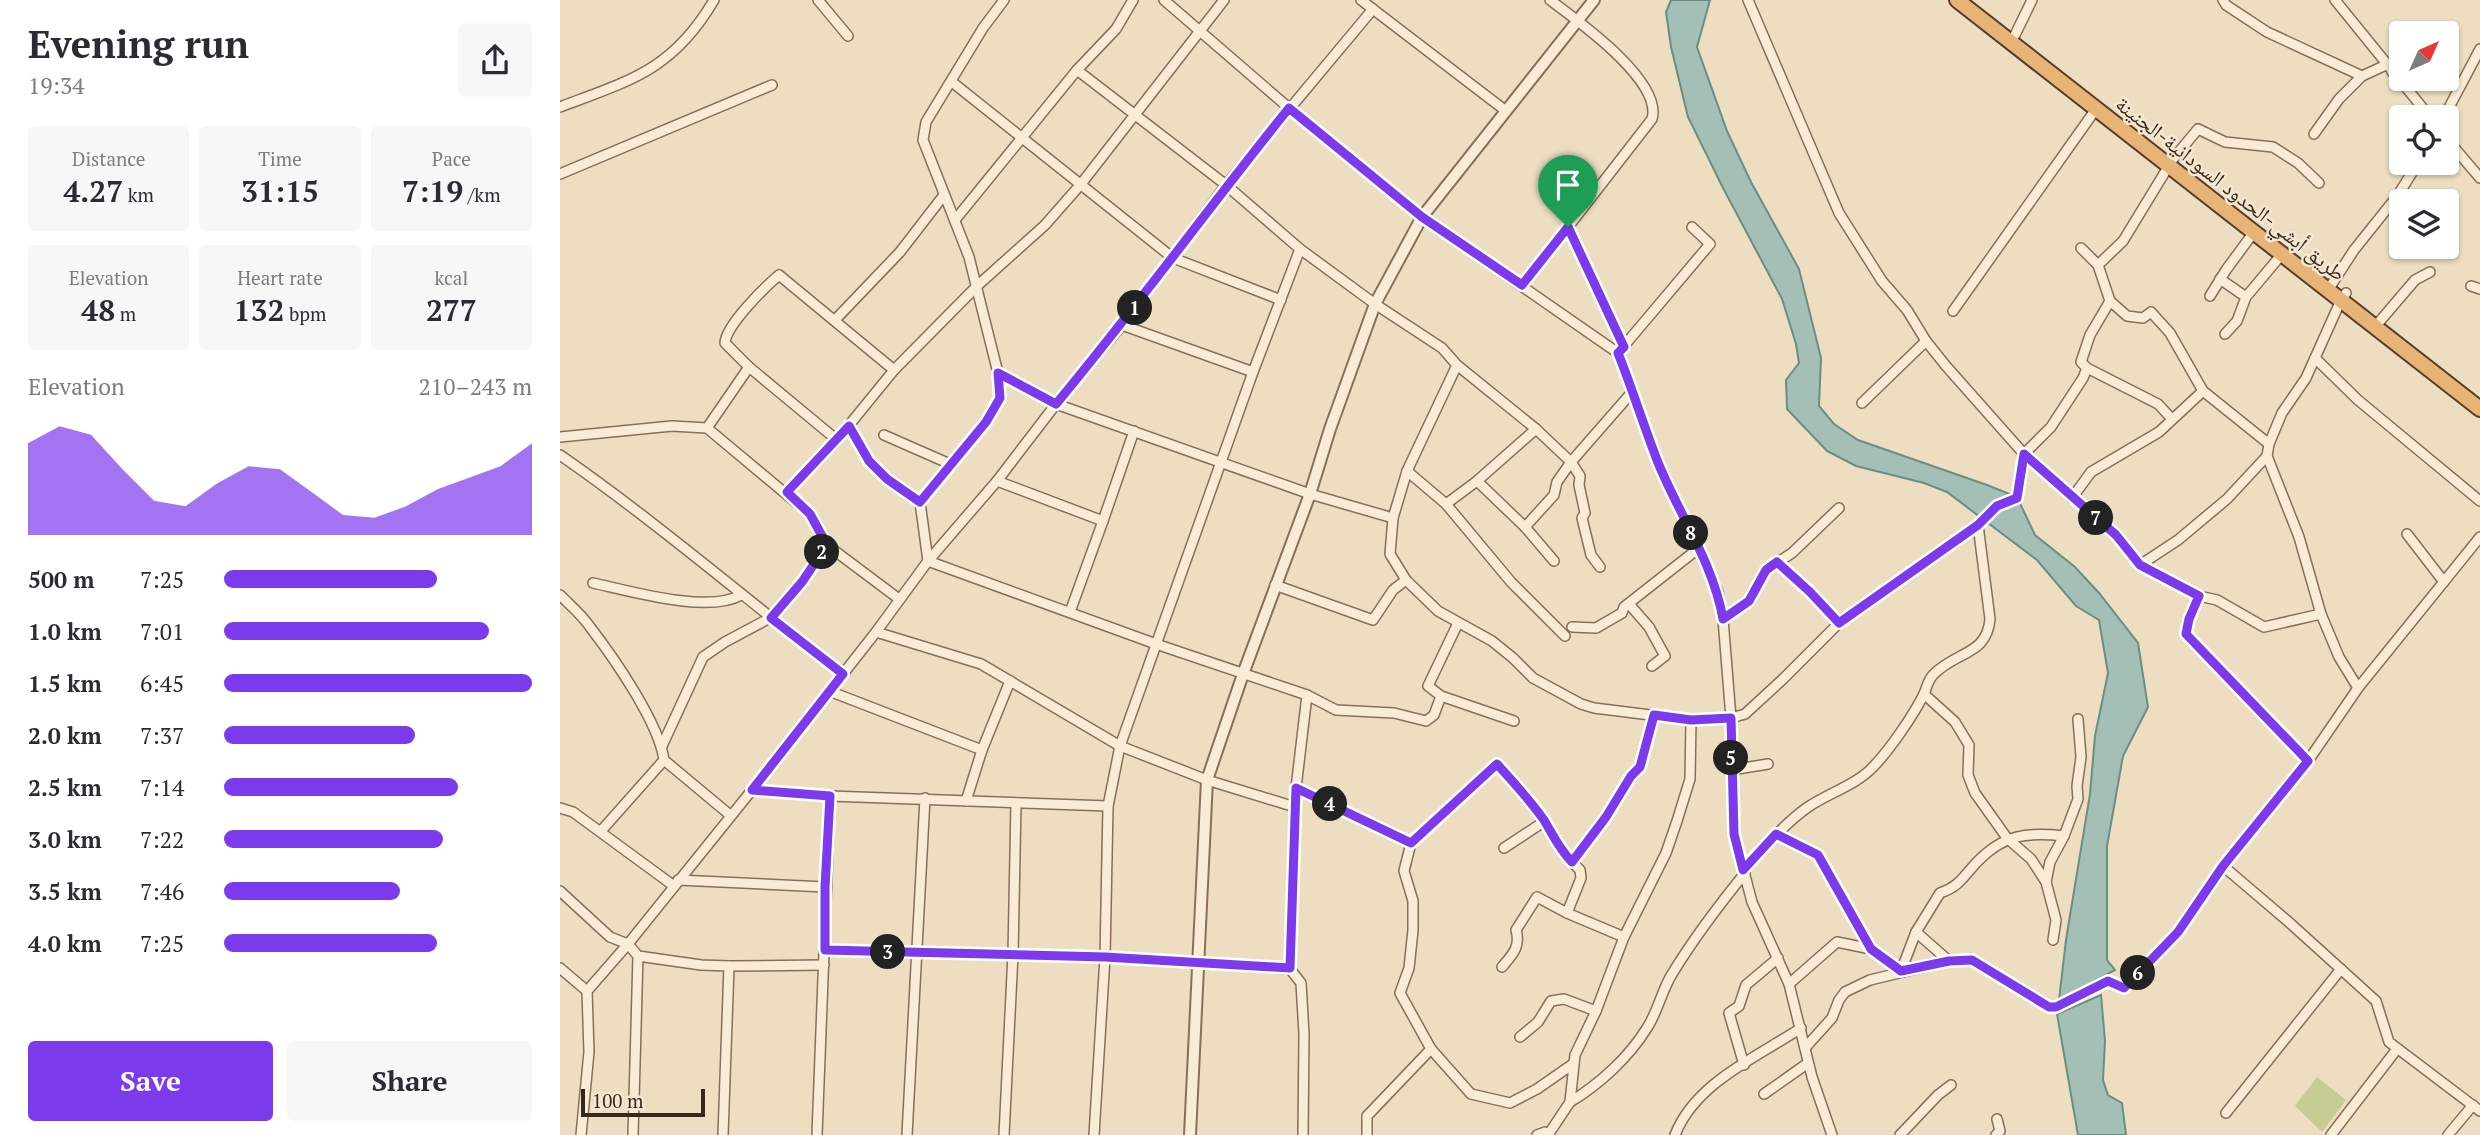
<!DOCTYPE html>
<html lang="en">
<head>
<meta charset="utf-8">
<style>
  body { margin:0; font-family:"PT Serif","Noto Naskh Arabic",serif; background:#f7f7f7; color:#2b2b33; height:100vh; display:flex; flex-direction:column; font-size:26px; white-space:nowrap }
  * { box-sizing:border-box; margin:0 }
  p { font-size:23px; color:#7c7c81 }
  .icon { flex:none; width:38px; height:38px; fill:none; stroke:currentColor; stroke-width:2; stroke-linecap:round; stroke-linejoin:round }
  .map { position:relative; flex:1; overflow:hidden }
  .sheet { display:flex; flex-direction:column; background:#fff; width:560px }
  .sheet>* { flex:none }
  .needle { width:46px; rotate:45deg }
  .fabs { position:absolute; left:1829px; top:21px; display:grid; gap:14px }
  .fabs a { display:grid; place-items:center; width:70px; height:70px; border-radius:7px; background:#fff; box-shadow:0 2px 5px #0004; font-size:35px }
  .scale { position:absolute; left:21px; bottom:18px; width:124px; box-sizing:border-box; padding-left:7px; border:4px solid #37281d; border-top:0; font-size:19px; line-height:24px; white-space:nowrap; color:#37281d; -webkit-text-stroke:5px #f5e8d1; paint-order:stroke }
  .pin { position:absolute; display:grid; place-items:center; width:60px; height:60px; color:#fff; margin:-72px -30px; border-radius:50% 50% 50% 0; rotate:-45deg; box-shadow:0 0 7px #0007 }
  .pin .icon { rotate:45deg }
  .km { position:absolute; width:35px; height:35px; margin:-18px; border-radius:50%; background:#222; color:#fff; font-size:19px; line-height:35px; text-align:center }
  .round { display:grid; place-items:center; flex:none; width:74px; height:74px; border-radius:7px; background:#f7f7f7 }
  .headline { display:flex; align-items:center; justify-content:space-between; height:119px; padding:0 28px }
  h1 { font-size:38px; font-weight:700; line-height:52px }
  .figures { display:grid; grid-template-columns:repeat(3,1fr); gap:10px; height:119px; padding:7px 28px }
  .figures div { display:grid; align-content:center; border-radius:7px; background:#f7f7f7; text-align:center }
  .figures b { font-size:30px; font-weight:700 }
  .figures small { font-size:19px; font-weight:400 }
  .figures p { font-size:19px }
  .chart { height:196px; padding:14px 28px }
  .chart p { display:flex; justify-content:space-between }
  .chart svg { width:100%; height:126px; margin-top:7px; fill:#7c3aed; opacity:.7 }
  .button { display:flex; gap:14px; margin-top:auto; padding:14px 28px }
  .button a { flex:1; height:80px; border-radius:7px; background:#7c3aed; color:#fff; font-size:28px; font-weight:700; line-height:80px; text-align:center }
  .button a+a { background:#f7f7f7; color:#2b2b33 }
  ul { padding:0 28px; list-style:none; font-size:23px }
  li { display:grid; grid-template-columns:112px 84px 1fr; align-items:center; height:52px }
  li i { height:18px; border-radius:9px; background:#7c3aed }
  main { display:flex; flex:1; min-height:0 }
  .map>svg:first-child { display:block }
  .green { fill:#c8cb96 }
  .water { fill:#a4c0b6; stroke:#6b8e83; stroke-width:2 }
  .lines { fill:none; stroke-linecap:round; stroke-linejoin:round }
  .minor-casing { stroke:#876f59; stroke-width:12 }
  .tertiary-casing { stroke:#876f59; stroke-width:14 }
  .trunk-casing { stroke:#553d2e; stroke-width:18 }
  .minor { stroke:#f8ecd5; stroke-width:9 }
  .tertiary { stroke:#f8ecd5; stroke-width:10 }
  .trunk { stroke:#e7b476; stroke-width:14 }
  .route-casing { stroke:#fff; stroke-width:14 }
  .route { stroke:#7c3aed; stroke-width:9 }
  .labels { text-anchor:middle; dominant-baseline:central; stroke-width:5; stroke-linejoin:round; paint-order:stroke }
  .street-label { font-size:21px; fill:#37281d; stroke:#f5e8d1 }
</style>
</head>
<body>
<main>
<section class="sheet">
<div class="headline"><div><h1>Evening run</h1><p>19:34</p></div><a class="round"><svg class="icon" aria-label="share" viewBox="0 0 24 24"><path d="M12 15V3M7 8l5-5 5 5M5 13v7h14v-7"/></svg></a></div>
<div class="figures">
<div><p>Distance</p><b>4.27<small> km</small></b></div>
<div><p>Time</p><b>31:15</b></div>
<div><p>Pace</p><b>7:19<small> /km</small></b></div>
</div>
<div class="figures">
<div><p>Elevation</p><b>48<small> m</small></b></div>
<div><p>Heart rate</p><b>132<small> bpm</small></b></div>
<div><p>kcal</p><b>277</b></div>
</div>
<div class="chart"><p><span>Elevation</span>210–243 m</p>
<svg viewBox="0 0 160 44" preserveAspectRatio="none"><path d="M0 44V12L10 6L20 9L30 21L40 32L50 34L60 26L70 20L80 21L90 29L100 37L110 38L120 34L130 28L140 24L150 20L160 12V44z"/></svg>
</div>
<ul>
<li><b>500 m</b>7:25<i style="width:69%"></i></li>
<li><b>1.0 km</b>7:01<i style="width:86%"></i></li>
<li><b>1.5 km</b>6:45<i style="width:100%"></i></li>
<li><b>2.0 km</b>7:37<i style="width:62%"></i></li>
<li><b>2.5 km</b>7:14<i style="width:76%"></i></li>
<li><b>3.0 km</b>7:22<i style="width:71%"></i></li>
<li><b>3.5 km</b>7:46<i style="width:57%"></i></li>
<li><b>4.0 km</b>7:25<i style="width:69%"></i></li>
</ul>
<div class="button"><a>Save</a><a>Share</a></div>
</section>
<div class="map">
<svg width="1920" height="1135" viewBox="0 0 1920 1135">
  <rect width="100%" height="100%" fill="#eddec2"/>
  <path class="green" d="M1757,1077l29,23 -24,32 -27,-26z"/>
  <g class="water">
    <path d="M1111,0h39l-13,47 30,84 24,51 48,87 22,89 -2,48 15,18 24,16 129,45 30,12 18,38 40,32 24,26 39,50 10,64 -25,49 -16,90v114l8,10 -56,30 7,-60 24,-146 5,-58 13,-63 -9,-53 -23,-14 -39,-46 -90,-68 -23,-9 -68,-17 -29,-15 -40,-42 -1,-29 13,-17 -3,-19 -14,-45 -59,-111 -35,-71 -17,-70 -5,-35z"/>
    <path d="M1541,995l4,46 -2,39 5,15 14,8 4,32h-48l-21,-121z"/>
  </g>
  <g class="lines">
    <g class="minor-casing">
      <g id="minor">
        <path d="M258,0l30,36"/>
        <path d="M604,0l125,108 133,109 196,136 39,106 61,133 5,27 8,99 3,116 18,68 37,82 23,93 20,58"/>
        <path d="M801,0l145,111"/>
        <path d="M1188,0l91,213 43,68 25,29 19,31 20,25 78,88 92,81 24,30 59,31 18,4 47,27 57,-13"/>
        <path d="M1663,0l3,5 41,27 95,44 24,-11"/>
        <path d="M1775,0l95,117"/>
        <path d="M1869,33l3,-3"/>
        <path d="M1455,35l17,-35"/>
        <path d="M517,70l149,115 74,64 75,55 67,44 15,17 79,64 35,33 9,14 -1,9 6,28 -3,5 9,37 9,12"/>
        <path d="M1832,72l9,-9"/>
        <path d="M392,82l221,176 108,42"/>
        <path d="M0,107c71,-27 113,-37 154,-107"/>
        <path d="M1884,117l36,-68"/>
        <path d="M1754,134l25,-35 23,-23"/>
        <path d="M1886,138l34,40"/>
        <path d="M0,174l212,-89"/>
        <path d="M395,220l122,-150 39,-41 17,-29"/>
        <path d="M1008,227l56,120"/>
        <path d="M1521,248l17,17"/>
        <path d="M1660,279l26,18"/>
        <path d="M963,285l129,-166c11,-38 -74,-98 -102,-119"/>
        <path d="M1911,286l9,3"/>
        <path d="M1768,290l26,-40 44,-55 20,-32"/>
        <path d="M1650,296l16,-26 28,-38"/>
        <path d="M1550,301l17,15 16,2 8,-6 19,21 33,58 66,53"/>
        <path d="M1393,311l143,-202"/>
        <path d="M275,320l65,-68 44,-57"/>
        <path d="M1820,321l35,-41 15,-8"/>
        <path d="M562,325l131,47"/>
        <path d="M1665,334l12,-13 9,-24 36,-43"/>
        <path d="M1058,353l92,-109 -18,-17"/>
        <path d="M1755,358l43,42 122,101"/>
        <path d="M897,365l-50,106 -14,47 -3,36 16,26 32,31 54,30 21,17 20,20 48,26 13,4 97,12 40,-2 14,-4 38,-35 56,-56 139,-98 19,-19 20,-9 7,-43 27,-27 32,-49 4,-10"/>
        <path d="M438,373l58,31 254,90 83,24"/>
        <path d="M1302,403l64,-62"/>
        <path d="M1612,419l-14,-15 -71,-36 -6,-6 9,-27 20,-34 -12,-36 25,-24 50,-82 25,-30 27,13 48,5 25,16 21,20"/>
        <path d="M289,426l20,35 18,18 33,23 8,59 228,83 151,51 -11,93 -6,181 11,14 3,51 -1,101"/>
        <path d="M147,428l42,-61"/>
        <path d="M976,429l-59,52 48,46 29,34"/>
        <path d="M324,435l66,29"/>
        <path d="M0,437l112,-11 35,2 103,86 17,31 72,54"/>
        <path d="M277,440l-88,-73 -24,-24c1,-18 40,-56 54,-68l115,95 83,-84 68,-61 36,-41 143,-184"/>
        <path d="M0,455c98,68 188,146 283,219"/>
        <path d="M1707,456l32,81 22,77 18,43 19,31"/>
        <path d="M847,471l39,33 65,78 54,54"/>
        <path d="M437,481l106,40"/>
        <path d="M227,492l50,-52 57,-70"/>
        <path d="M1512,498l19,-26 68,-40 44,-41"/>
        <path d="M360,502l66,-80 14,-24 -2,-25 -29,-116 -46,-117 3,-18 57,-94 21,-28"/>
        <path d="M886,504l31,-23"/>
        <path d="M965,527l29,-32 3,-13 14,-20 62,-71"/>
        <path d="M1847,534l37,48"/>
        <path d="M1217,562l33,30 29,31"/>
        <path d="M1580,565l38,-25 49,-41 40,-43 2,-12 13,-31 24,-35 35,-78 5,-7"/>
        <path d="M33,583c37,8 115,31 148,12"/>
        <path d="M715,585l98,35 20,-30 13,-10"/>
        <path d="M0,595c10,10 22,20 30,32 24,31 69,96 74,133l66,55"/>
        <path d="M1639,596l-11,23 -2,15 122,127"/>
        <path d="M1069,604l20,23 16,29 -13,10"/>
        <path d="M510,612l33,-91 31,-90"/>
        <path d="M1163,619l27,-18 16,-31 26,-17 47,-45"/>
        <path d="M898,623l-30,63 13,10 73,25"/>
        <path d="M1012,627l24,1 26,-15 2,-6 75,-59"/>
        <path d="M316,632l105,32 139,82 87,34 88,27"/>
        <path d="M269,691l153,59 -16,51"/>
        <path d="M1364,694l31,28 14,23 -1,30 7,18 32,45 24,21 15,23 10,38 -3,20"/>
        <path d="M747,695l29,15 58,3 32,8 8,-6 7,-19"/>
        <path d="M102,746l41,-89 22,-15 45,-24 32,-36 25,-37"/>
        <path d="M422,750l28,-69"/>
        <path d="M1171,770l37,-6"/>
        <path d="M736,788l115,55"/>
        <path d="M192,790l78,6 278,10"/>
        <path d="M0,808l13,4 101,74"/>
        <path d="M41,831l63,-71"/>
        <path d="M1216,834l42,21 53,94"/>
        <path d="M944,848l41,-27"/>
        <path d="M1663,866l68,58 85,77 13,41 91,69"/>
        <path d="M1183,870c21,-22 41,-46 65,-63 19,-13 49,-23 64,-39 17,-17 41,-52 52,-74 3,-7 4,-14 9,-19 22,-24 54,-19 57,-56l-12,-94"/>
        <path d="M118,880l147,7"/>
        <path d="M1486,882l4,-20 14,-26 14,-37 -1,-13 4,-29 -3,-38"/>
        <path d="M0,891l50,46 18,7 10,12 63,9 28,1 -6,169"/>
        <path d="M1356,932l33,29 22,-1 78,47h7l52,-26 16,7 54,-56 45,-66 85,-105 50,-73 122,-151"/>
        <path d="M1064,937l-57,-24 14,-35 -1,-8 -8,-8 34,-45 25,-41 9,-9 14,-52"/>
        <path d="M265,950l280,7 185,12"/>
        <path d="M169,966l95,-1"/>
        <path d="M942,967c10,-12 19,-20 14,-37l21,-33 30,16"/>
        <path d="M0,968l27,23"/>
        <path d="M1229,984l48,-42 34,7 30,22 15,-39 24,-39c19,-6 24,-17 37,-31 27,-28 50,-30 87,-26"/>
        <path d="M960,1037l18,-15 13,-21 13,-2 32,12"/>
        <path d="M1245,1048l27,-30 7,-18 6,-8 25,-12 79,-19"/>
        <path d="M871,1049l40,45 39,9 27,-14 36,-25"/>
        <path d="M1184,1065l-15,-52 10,-7 7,-21 32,-27"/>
        <path d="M1204,1094l44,-31"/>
        <path d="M1010,1102c30,-18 59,-45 77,-74 11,-17 15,-38 25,-54 22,-36 47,-69 73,-101"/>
        <path d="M1666,1113l115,-144"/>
        <path d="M21,1135l8,-83 -2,-61 41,-47 124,-154 124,-158 52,-71 69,-80 59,-77 66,-79 104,-140 147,-176"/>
        <path d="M73,1135l5,-179"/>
        <path d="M257,1135l13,-339"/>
        <path d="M347,1135l18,-337"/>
        <path d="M444,1135l9,-181 3,-151"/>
        <path d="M534,1135l11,-178 3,-151 12,-60 133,-374 47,-123"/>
        <path d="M807,1135v-19l64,-67 -31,-56 9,-25 4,-38v-29l-9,-30 7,-28 86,-79c16,18 33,36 47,56 9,15 15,29 28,42"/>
        <path d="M977,1135l8,-3 4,2"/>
        <path d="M988,1135l22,-33 5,-47 21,-44 28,-74 42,-84 11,-32 13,-42 1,-59"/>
        <path d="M1115,1135c20,-52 82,-78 126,-107"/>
        <path d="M1340,1135l38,-40 13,-10"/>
        <path d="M1436,1135l4,-4 -3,-12"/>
        <path d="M1771,1135l66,-86"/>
        <path d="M1888,1135l25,-30"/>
      </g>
    </g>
    <g class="tertiary-casing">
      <path id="tertiary" d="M630,1135l17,-355 36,-106 67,-180 20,-65 45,-125 47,-87 172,-217"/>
    </g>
    <g class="trunk-casing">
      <path id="trunk" d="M1397,0l523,409"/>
    </g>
    <use href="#minor" class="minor"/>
    <use href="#tertiary" class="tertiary"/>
    <use href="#trunk" class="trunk"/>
  </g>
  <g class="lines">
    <g class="route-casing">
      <path id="route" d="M729,108l133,109 100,68 46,-58 56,120 -6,6c14,35 25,71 39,107 21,53 56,102 66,159l26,-18 17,-31 11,-8 33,30 29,31 139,-98 19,-19 20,-8 7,-44 92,81 24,30 59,31 -10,23 -3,15 122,127 -85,105 -45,66 -54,56 -16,-7 -52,26h-7l-77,-47 -23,1 -48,10 -30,-22 -53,-94 -42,-21 -33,36 -9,-36 -3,-116 -40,2 -37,-5 -14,52 -9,9 -25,41 -34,45c-13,-13 -19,-27 -28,-42 -14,-20 -31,-38 -47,-56l-86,79 -115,-55 -6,180 -185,-11 -280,-7v-63l5,-91 -78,-6 91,-116 -72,-56 31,-36 25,-37 -17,-31 -23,-22 62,-66 20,35 18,18 33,23 66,-80 14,-24 -2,-25 58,31c80,-96 154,-198 233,-296z"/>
    </g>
    <use href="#route" class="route"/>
  </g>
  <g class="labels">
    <g class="street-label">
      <text transform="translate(1671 188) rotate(38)">طريق أبشي-الحدود السودانية-الجنينة</text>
    </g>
  </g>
</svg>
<div class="fabs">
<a><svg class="needle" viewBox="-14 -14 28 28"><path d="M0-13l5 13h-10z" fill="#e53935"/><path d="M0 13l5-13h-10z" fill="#7c7c81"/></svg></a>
<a><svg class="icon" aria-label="locate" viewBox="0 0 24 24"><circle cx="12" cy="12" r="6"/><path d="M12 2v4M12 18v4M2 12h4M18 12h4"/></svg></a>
<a><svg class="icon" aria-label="layers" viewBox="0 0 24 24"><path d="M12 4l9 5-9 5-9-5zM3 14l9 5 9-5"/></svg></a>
</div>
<div class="scale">100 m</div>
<div class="pin" style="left:1008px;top:227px;background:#1e9e55"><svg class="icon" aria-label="arrive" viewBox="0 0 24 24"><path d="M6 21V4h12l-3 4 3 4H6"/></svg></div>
<b class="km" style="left:575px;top:308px">1</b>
<b class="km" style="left:262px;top:552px">2</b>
<b class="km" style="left:328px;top:952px">3</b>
<b class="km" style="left:770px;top:804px">4</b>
<b class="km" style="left:1171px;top:758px">5</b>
<b class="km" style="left:1578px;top:973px">6</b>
<b class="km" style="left:1536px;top:518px">7</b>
<b class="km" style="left:1131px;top:533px">8</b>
</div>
</main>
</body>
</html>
